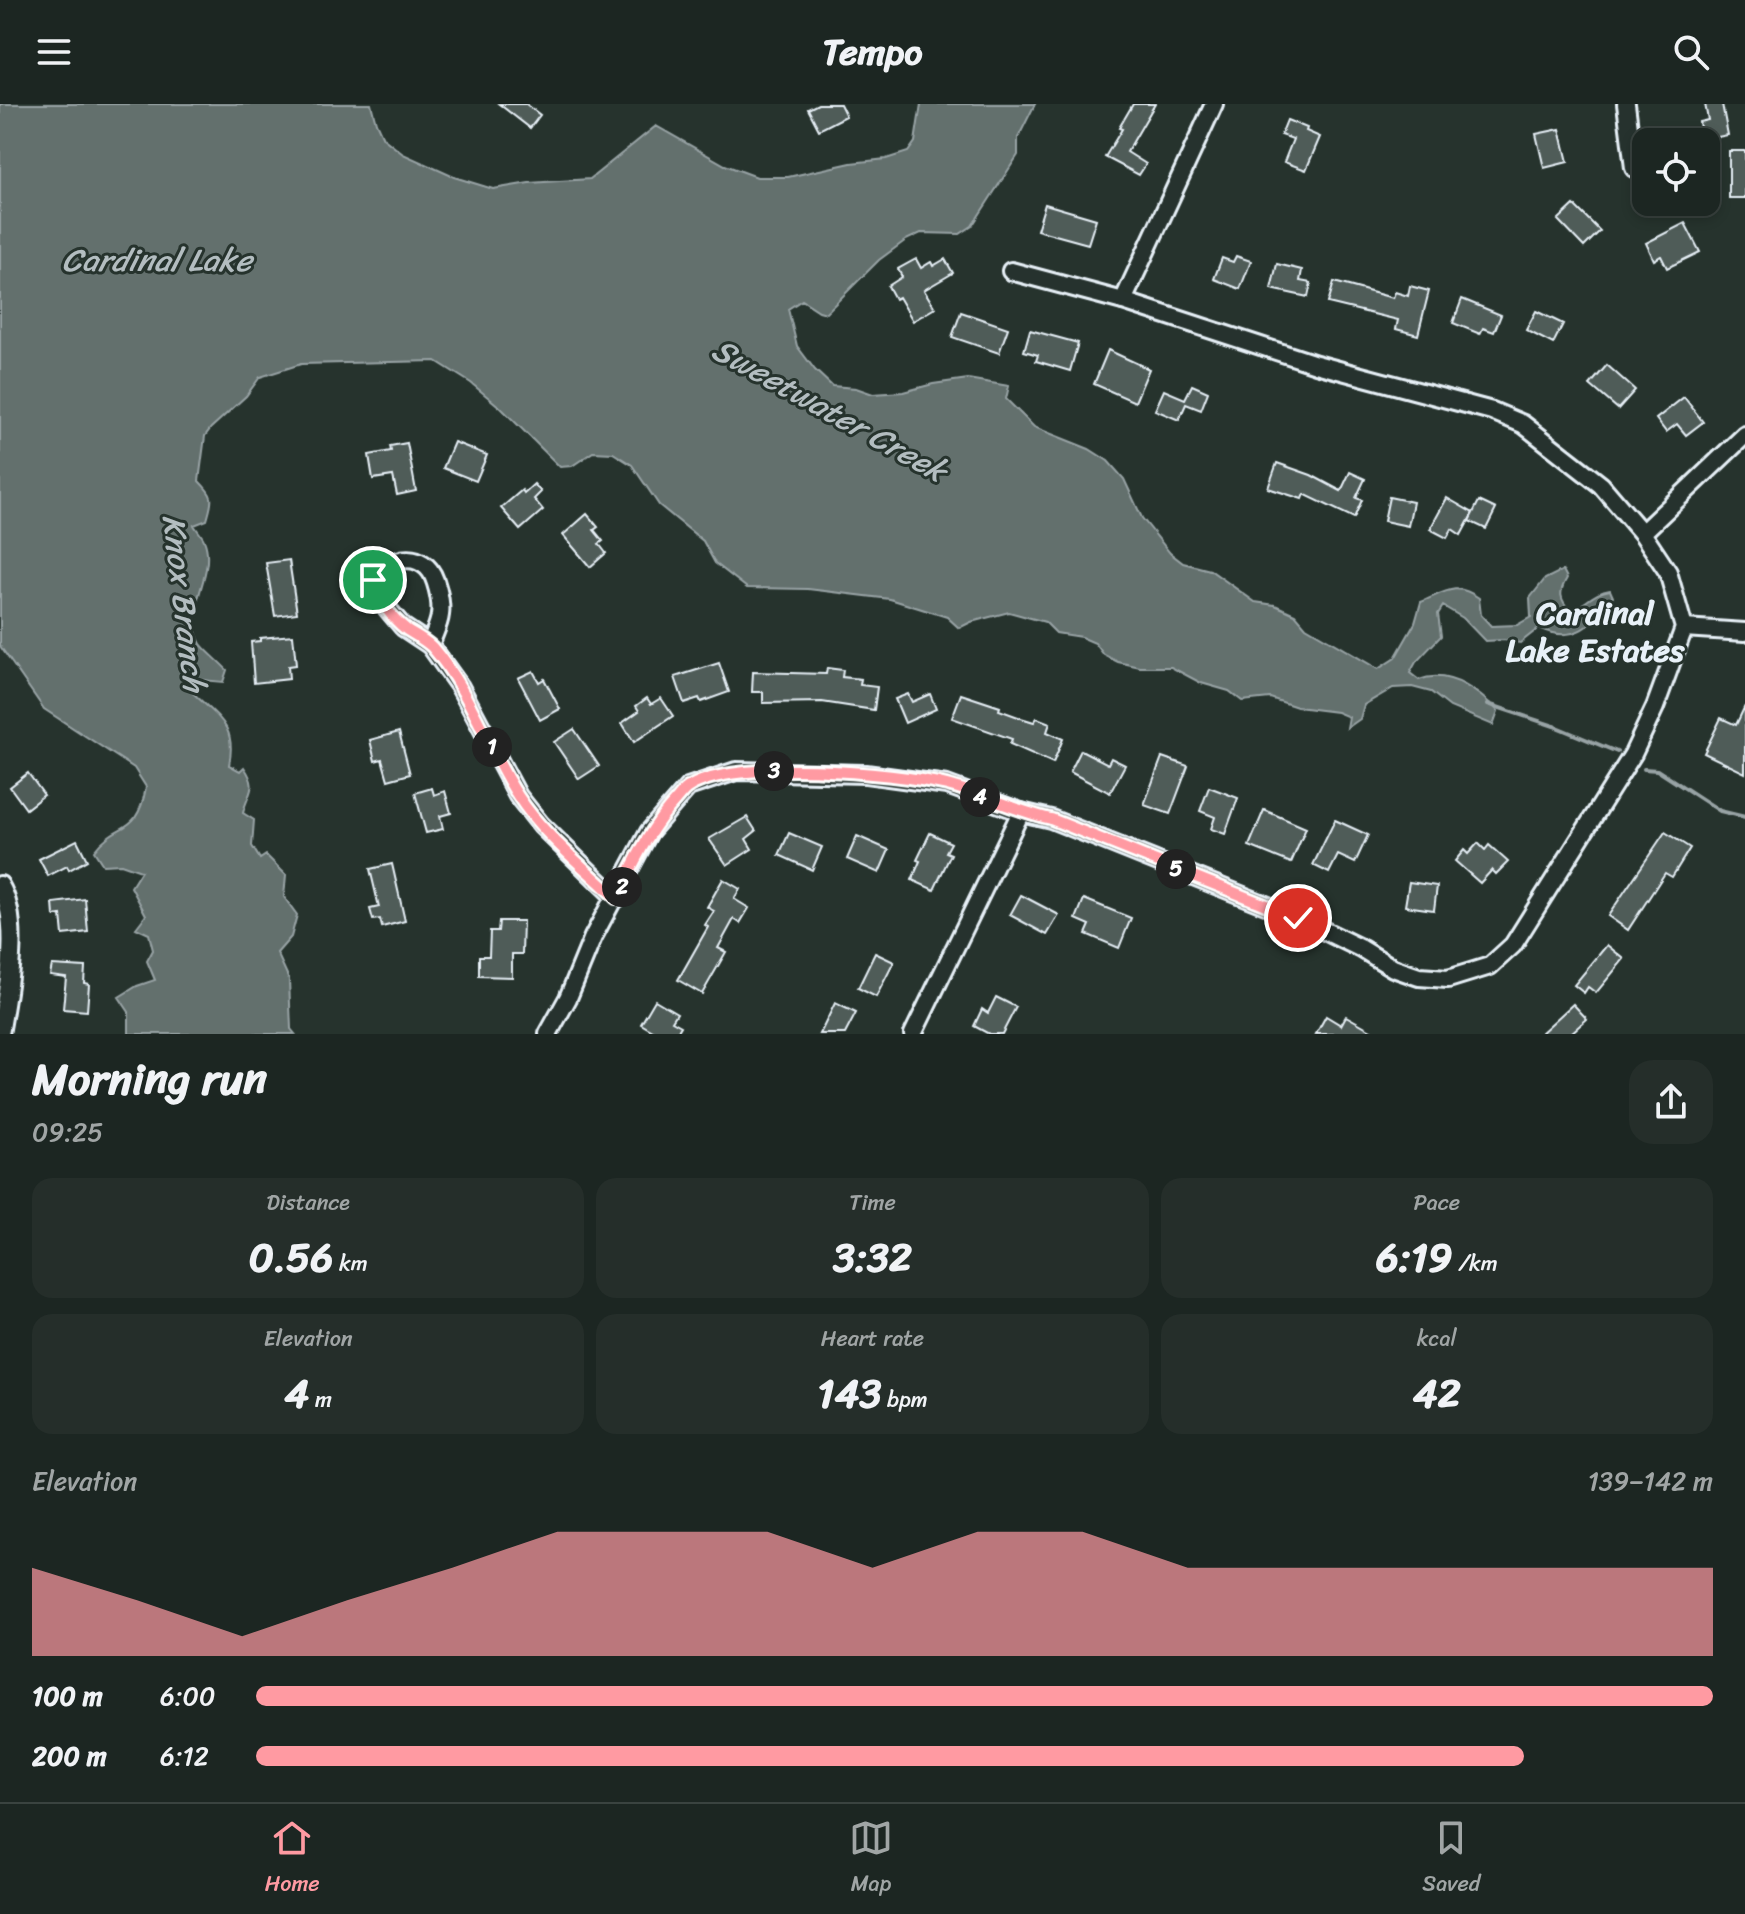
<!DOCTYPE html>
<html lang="en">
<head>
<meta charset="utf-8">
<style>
  body { margin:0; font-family:Sriracha,sans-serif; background:#252e2a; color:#f1f3f6; height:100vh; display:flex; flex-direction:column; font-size:30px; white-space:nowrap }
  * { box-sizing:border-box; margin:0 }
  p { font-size:26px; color:#a0a5a5 }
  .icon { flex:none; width:44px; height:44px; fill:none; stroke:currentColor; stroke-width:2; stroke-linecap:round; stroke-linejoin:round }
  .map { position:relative; height:930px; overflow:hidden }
  .drawer { display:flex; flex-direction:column; background:#1c2622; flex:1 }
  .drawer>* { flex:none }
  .tools { position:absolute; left:1632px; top:24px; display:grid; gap:16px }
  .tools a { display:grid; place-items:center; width:88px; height:88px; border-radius:16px; background:#1c2622; box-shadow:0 4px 12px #0003,0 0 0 2px #3a4340; font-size:40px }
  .pin { position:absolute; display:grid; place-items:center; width:68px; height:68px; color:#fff; margin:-34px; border:4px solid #fff; border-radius:50%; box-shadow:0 2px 8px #0007 }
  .km { position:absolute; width:40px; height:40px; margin:-20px; border-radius:50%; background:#222; color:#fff; font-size:22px; line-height:40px; text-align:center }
  .round { display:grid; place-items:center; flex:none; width:84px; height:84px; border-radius:24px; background:#252e2a }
  .head { display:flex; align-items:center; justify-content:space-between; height:136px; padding:0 32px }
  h1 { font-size:44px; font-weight:700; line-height:60px }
  .metrics { display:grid; grid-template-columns:repeat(3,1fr); gap:12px; height:136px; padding:8px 32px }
  .metrics div { display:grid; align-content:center; border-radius:20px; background:#252e2a; text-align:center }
  .metrics b { font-size:40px; font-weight:700 }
  .metrics small { font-size:22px; font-weight:400 }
  .metrics p { font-size:22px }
  .chart { height:224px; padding:16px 32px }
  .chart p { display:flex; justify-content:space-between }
  .chart svg { width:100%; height:144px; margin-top:8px; fill:#ff9aa2; opacity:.7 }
  ul { padding:0 32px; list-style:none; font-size:26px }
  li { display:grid; grid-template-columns:128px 96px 1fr; align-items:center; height:60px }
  li i { height:20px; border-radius:10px; background:#ff9aa2 }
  header { display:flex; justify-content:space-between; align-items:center; height:104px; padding:0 32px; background:#1c2622; font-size:36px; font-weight:700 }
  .dock { display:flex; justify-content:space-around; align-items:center; height:112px; border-top:2px solid #3a4340; background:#1c2622; font-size:22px; color:#a0a5a5 }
  .dock a { display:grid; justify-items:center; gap:4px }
  .dock .selected { color:#ff9aa2 }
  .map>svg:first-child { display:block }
  .water { fill:#636f6d; stroke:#98a3a5; stroke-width:2 }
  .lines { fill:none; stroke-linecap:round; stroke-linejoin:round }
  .stream { stroke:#98a3a5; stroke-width:4 }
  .building { fill:#505c59; stroke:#e8f1f8; stroke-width:2 }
  .minor-casing { stroke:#e8f1f8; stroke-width:22 }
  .minor { stroke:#26332d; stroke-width:16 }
  .route-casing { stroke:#fff; stroke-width:16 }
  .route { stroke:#ff9aa2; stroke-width:10 }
  .labels { text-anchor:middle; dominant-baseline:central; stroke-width:6; stroke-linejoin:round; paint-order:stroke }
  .water-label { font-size:32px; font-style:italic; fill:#b3bdc0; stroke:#26332d }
  .neighbourhood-label { font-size:32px; font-weight:bold; fill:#e8f1f8; stroke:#26332d }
</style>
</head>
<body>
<header><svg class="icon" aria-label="menu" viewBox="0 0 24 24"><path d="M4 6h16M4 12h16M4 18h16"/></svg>Tempo<svg class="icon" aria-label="search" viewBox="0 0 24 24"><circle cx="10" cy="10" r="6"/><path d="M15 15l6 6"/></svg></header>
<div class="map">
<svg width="1745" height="930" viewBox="0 0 1745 930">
  <rect width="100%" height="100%" fill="#26332d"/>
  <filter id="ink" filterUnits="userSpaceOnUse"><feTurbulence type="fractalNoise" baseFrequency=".0125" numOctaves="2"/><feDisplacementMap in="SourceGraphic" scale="16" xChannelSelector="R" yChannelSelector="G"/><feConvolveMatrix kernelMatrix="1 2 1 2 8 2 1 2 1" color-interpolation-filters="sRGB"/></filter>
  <g filter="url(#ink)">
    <path class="water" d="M0,0h371l5,19 7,15 20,16 51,23 39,12 36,-6 61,-4 66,-53 69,39 32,12h31l63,-14 35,-4 22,-7 7,-10 6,-38h114l-17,34v17l-46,71 -12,8 -39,-1 -15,7 -27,20 -53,53 -7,-2 -17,-11 -14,9 9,37 18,24 17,16 24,2 17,6 30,-2 30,-8 35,-5 41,7 -3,13 28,28 55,22 19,12 16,18 18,39 28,35 13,10 27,7 45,32 20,3 20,9 11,13 72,42 17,-11 20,-35 6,-21c24,-10 35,-21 58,-4l2,17 10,11 26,-1 14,-8 -1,-19 15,-19 18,-9 4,8c-9,15 -7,21 3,33 15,-6 24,-19 40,-21l3,7c-20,28 -39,48 -74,31l-19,15 -16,-3 -19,1 -22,-23 -20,-12 -5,8 3,22 -25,26 -6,11 9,7c29,-12 59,11 79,31l-5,14 -43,-18 -19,-15 -19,-5 -19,1 -29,17 -4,14 -13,9 2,-11 -12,-5 -40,-5 -27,-9 -28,3 -13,-10 -28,-8 -30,-16h-31l-22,-5 -14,-7 -9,-12 -14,-6 -25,-4 -11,-11 -36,-10 -38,10 -12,6 -12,-11 -57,-18 -82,-10 -61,-1 -32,-25 -12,-22 -44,-36 -27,-40 -19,-12 -20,-1 -21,14 -12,1 -59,-59 -30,-25 -35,-22 -135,3 -41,13 -14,19 -35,32 -6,8 -6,45c16,16 14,18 8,39l-13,5c3,5 8,10 10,15 14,34 -24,70 -3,104 3,5 20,19 26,26l-4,12 -21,-2 -9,13c26,25 44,33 36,72l11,6 4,-4c15,22 4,24 -1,46l11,7 -2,26 8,13 6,-4 20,20 -2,22 13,18 -6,22 -14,16 12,26 2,50 4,5h-166v-22l-10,-15 18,-11 18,-6 -8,-19 6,-11 -4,-16 -13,-6 10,-13 -15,-28 10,-16 -20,-7 -18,1 -9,-14c24,-32 43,-13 52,-64l-12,-19 -90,-59 -44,-63z"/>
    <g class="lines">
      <g class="stream">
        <path d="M1488,600l66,22 63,26"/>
        <path d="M1644,665l13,1 63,41 25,6"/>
      </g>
    </g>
    <g class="building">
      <path d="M499,0h27l14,11 -10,13z"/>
      <path d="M818,0h22l6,12 -27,14 -11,-21z"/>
      <path d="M1133,0h22l-28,48 19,12 -7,11 -34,-18 17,-28 -3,-1z"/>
      <path d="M1705,0h17l6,31 -26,5 -3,-18 9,-2z"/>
      <path d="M1287,16l20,8 -1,3 14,6 -14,33 -22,-8 9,-23 -12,-4z"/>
      <path d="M1560,25l8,33 -24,6 -8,-34z"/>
      <rect x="1729" y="47" width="16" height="47"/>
      <path d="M1045,100l51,15 -8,25 -51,-14z"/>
      <path d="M1574,101l26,26 -16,16 -26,-27z"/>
      <path d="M1685,119l15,29 -33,16 -6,-12 -7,4 -8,-17z"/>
      <path d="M1236,152l15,5 -11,28 -26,-10 8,-21 11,4z"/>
      <path d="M916,155l5,9 10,-6 2,4 12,-7 8,14 -29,17 11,18 -22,13 -14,-24 -4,2 -7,-13 14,-9 -4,-8z"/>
      <path d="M1277,160l25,6 -2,11 11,2 -3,14 -37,-8z"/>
      <path d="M1334,178l59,16 2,-6 13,4 2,-10 19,5 -11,44 -22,-6 2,-9 -70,-17z"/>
      <path d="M1462,195l39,16 -7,17 -11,-4 -3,6 -27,-11z"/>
      <path d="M1536,207l27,13 -10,20 -27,-14z"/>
      <path d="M961,208l47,16 -9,25 -47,-16z"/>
      <path d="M1030,226l48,13 -8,28 -34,-10 2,-6 -14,-4z"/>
      <path d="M1108,246l41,19 -14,33 -41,-18z"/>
      <path d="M1607,261l28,25 -17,19 -28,-24z"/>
      <path d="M1192,281l16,7 -7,18 -15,-6 -7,16 -24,-10 9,-20 21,9z"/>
      <path d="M1684,293l19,25 -17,13 -9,-11 -11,8 -10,-13z"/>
      <path d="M454,338l33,13 -11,26 -33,-13z"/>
      <path d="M407,339l9,48 -19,4 -4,-19 -20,3 -4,-24 22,-4 -1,-5z"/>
      <path d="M1277,359l34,12 30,16 9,-19 15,7 -9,19 6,2 -8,18 -50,-24 -2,5 -34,-11z"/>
      <path d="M534,380l7,8 -7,7 9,11 -23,20 -19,-22 21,-18 2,3z"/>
      <path d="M1389,393l24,5 -5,24 -24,-5z"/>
      <path d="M1447,394l26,15 -12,22 -9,-6 -5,9 -17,-9z"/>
      <path d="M1479,397l17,8 -10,20 -17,-8z"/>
      <path d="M587,410l11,13 -4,3 9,11 -4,3 7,9 -16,14 -27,-32z"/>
      <path d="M289,456l8,53 -22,3 -9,-53z"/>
      <path d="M293,531l3,30 -8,1 1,13 -35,4 -3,-41 9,-1v-3z"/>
      <path d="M719,559l10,29 -28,10 -2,-4 -15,5 -9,-26z"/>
      <path d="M827,564l16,2 -1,7 19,2 -1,6 17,2 -3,23 -52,-8 -59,1v-11h-11l1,-20 73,2z"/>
      <path d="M533,567l6,11 5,-3 16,30 -20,11 -22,-42z"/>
      <path d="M908,590l4,8 18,-8 6,15 -31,14 -10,-24z"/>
      <path d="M961,590l39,13 -1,3 22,8 13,4 3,-4 13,5 -3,9 16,7 -10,24 -43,-19 2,-5 -60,-21z"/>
      <path d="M647,594l4,6 10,-6 12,18 -39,26 -12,-19 17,-12 -3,-5z"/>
      <path d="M1745,602v67l-41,-20 17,-35 15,7z"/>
      <path d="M574,625l25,37 -20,13 -25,-37z"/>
      <path d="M399,628l11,42 -22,6 -6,-21 -7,2 -5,-21z"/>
      <path d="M1081,646l27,14 3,-6 14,7 -15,28 -40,-21z"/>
      <path d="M1162,653l26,9 -18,48 -26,-9z"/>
      <path d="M28,669l16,22 -18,14 -16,-22z"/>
      <path d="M1209,683l29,11 -13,36 -14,-5 4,-12 -15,-6z"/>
      <path d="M432,684l2,7 11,-4 6,22 -11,3 3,13 -17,4 -11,-40z"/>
      <path d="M1264,706l42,18 -15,35 -42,-17z"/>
      <path d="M747,713l9,14 -10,8 6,10 -25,16 -18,-26z"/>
      <path d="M1335,716l33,15 -13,28 -17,-8 -9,18 -16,-8z"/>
      <path d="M1665,728l25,16 -18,29 -7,-4 -37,57 -20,-14z"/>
      <path d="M789,729l33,14 -10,23 -33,-15z"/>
      <path d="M930,729l21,10 -5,9 5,2 -17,36 -22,-10 8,-19 -3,-1z"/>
      <path d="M857,732l32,14 -10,23 -32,-14z"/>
      <path d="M77,736l10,20 -18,10 -2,-4 -19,10 -9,-17z"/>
      <path d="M1478,739l7,7 4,-5 19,17 -12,12 -4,-4 -12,13 -25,-22 9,-11 4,4z"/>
      <path d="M392,760l13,57 -23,6 -2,-8 -7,1 -3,-11 9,-2 -9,-38z"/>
      <path d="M723,775l17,10 -6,10 15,9 -9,15 -6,-4 -16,29 8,4 -24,42 -24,-14 30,-53 -3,-2 9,-14 -7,-4z"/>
      <path d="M1409,778l28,4 -3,24 -29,-4z"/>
      <path d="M1021,791l38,20 -12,20 -37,-20z"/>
      <path d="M85,795l3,33 -25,3 -2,-20 -7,1 -1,-13z"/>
      <path d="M1084,795l47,19 -12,30 -33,-14 4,-9 -14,-6z"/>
      <path d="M499,817h24l-1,33h-10v23l-33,-1v-20h10l1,-25h8z"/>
      <path d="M1607,841l17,14 -28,34 -8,-6 -4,6 -10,-8z"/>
      <path d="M875,849l19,9 -18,35 -18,-9z"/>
      <path d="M52,861l33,2 -1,16 5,1 -2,27 -24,-2 3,-32 -16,-2z"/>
      <path d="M996,893l20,10 -14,27h-13l-15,-8 8,-17 6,4z"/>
      <path d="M655,896l22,13 -5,8 9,5 -5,8h-18l-17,-10z"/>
      <path d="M835,899l21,10 -11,21h-25z"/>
      <path d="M1573,900l14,15 -17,15h-30z"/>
      <path d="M1326,912l15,9 5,-9 32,18h-62z"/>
    </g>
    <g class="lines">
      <g class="minor-casing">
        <g id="minor">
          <path d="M1626,0l8,64"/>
          <path d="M1123,197l91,-197"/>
          <path d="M1642,429l103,-98"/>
          <path d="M1684,524l61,4"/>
          <path d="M430,541c3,-9 9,-20 10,-30 2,-13 -4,-40 -13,-48 -18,-17 -44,-3 -54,13l4,16 15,18 11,13 27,18 30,42 58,109 23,29 75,73"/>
          <path d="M0,781c22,37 7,108 0,149"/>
          <path d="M548,930l20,-36 25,-61 56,-105 39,-45 48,-16 130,3 81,11 74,27 30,7 247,99 64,31 31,19 26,9 29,2 42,-13 23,-21 120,-191 22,-47 29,-79 -16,-56 -26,-39 -41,-48 -78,-61 -31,-13 -176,-47 -193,-63 -112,-30"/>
          <path d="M913,930l108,-222"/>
        </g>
      </g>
      <use href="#minor" class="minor"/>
    </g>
  </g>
  <g class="lines" filter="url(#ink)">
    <g class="route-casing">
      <path id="route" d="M373,476c5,19 18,38 34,50 8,5 18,10 25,17 38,44 55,101 86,149 25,39 65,70 98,102 18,-35 33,-69 60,-98 4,-4 8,-11 13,-13 46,-29 204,-15 258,-2 35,9 69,26 104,34l247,99"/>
    </g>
    <use href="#route" class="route"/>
  </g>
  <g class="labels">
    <g class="water-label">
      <text x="157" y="156">Cardinal Lake</text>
      <text transform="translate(829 306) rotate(29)">Sweetwater Creek</text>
      <text transform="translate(184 499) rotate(83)">Knox Branch</text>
    </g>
    <g class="neighbourhood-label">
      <text x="1595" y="509">Cardinal<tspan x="1595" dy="37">Lake Estates</tspan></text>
    </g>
  </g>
</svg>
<div class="tools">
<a><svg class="icon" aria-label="locate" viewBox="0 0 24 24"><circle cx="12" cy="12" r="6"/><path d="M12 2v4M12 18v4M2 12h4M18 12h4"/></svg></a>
</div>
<div class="pin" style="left:373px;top:476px;background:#1e9e55"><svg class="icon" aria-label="arrive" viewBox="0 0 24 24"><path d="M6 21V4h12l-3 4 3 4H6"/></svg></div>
<div class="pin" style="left:1298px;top:814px;background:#d93025"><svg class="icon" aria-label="check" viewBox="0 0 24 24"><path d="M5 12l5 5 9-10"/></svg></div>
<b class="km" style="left:492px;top:643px">1</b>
<b class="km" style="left:622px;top:783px">2</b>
<b class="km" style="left:774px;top:667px">3</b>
<b class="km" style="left:980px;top:693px">4</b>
<b class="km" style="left:1176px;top:765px">5</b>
</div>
<section class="drawer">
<div class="head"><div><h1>Morning run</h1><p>09:25</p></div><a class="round"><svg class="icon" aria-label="share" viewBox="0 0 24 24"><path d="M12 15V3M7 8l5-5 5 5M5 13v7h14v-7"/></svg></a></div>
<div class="metrics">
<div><p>Distance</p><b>0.56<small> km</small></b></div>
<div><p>Time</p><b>3:32</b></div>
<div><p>Pace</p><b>6:19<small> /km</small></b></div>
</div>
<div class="metrics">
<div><p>Elevation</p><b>4<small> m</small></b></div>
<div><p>Heart rate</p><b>143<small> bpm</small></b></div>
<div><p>kcal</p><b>42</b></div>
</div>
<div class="chart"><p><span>Elevation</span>139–142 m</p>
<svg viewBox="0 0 160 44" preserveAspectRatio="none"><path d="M0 44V17L10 27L20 38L30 27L40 17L50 6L60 6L70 6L80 17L90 6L100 6L110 17L120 17L130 17L140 17L150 17L160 17V44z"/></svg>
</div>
<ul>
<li><b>100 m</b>6:00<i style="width:100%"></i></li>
<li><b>200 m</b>6:12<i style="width:87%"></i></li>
</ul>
</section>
<nav class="dock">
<a class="selected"><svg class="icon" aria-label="home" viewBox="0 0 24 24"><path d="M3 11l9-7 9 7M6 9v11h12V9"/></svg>Home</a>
<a><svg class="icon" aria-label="map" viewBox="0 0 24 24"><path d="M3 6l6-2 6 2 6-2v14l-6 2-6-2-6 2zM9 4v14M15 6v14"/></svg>Map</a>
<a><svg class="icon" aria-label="saved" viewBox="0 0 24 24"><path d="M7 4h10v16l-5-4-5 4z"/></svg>Saved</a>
</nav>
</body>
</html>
